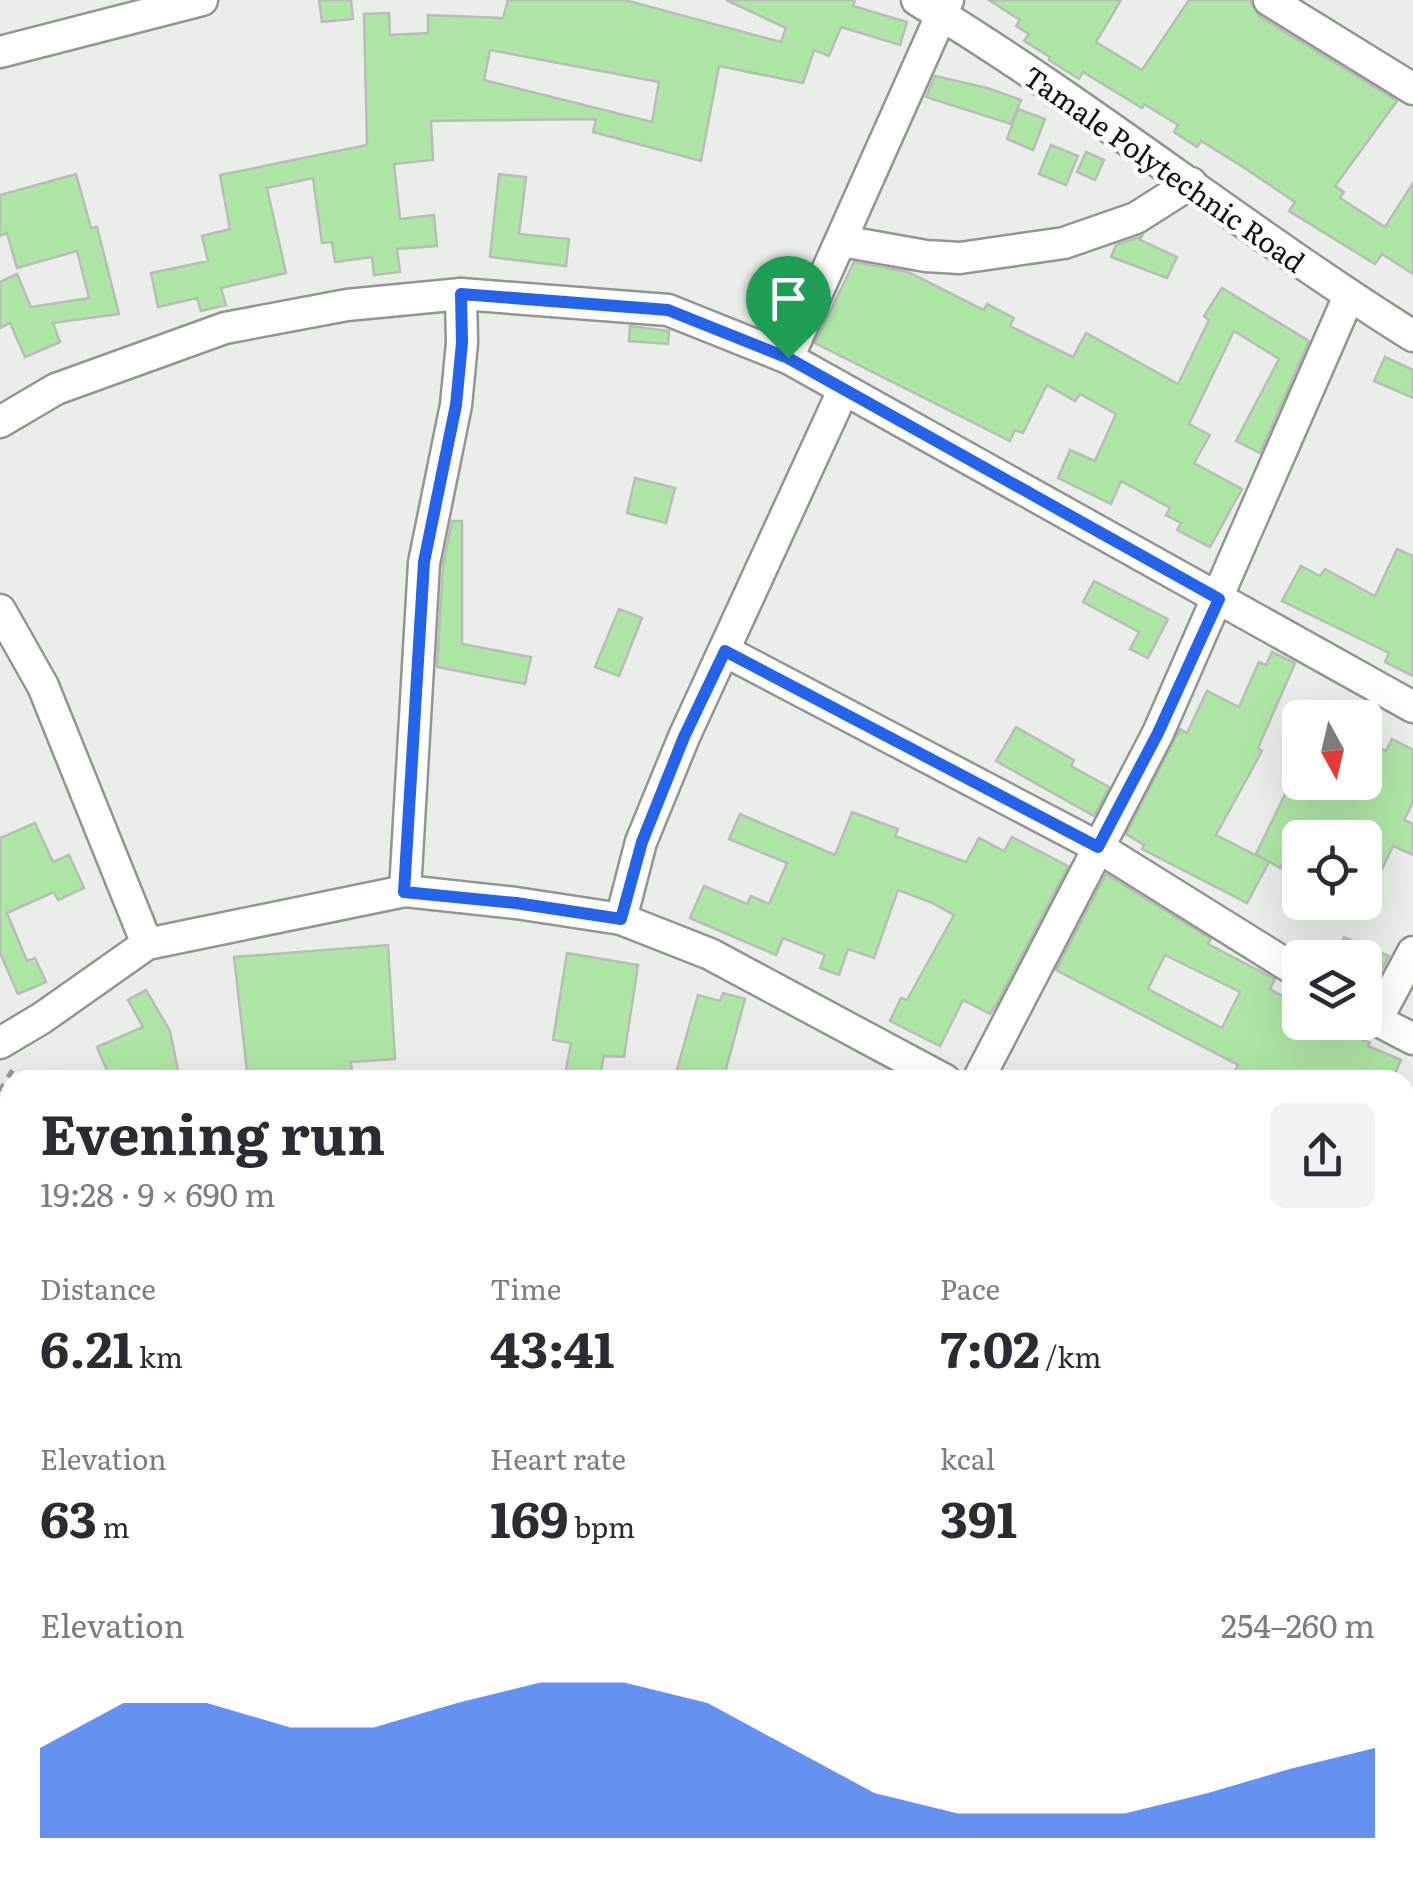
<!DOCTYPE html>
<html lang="en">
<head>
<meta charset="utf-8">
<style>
  body { margin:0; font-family:Literata,serif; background:#f2f2f3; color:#2b2b33; height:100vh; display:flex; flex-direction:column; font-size:38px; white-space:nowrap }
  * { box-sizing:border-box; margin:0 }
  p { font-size:32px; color:#7c7c81 }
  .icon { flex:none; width:55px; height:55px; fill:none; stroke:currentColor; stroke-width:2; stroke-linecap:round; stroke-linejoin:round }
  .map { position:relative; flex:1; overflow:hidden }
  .drawer { position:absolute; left:0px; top:1070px; width:1415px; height:812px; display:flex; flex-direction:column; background:#fff; border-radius:30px 30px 0 0; box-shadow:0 10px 40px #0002 }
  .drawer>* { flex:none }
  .needle { width:65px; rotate:172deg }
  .fabs { position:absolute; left:1282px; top:700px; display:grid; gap:20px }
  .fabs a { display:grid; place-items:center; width:100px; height:100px; border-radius:15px; background:#fff; box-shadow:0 10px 40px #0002; font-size:50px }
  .pin { position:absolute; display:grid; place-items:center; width:85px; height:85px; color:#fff; margin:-102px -42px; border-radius:50% 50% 50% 0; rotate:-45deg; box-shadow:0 0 10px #0007 }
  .pin .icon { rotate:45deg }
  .round { display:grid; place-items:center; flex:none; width:105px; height:105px; border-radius:15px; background:#f2f2f3 }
  .overview { display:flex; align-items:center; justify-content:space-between; height:170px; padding:0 40px }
  h1 { font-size:55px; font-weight:700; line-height:75px }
  .stats { display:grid; grid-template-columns:repeat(3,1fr); gap:15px; height:170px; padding:10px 40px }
  .stats div { display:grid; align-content:center }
  .stats b { font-size:50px; font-weight:700 }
  .stats small { font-size:28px; font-weight:400 }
  .stats p { font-size:28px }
  .chart { height:280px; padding:20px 40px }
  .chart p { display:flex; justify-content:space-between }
  .chart svg { width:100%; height:180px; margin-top:10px; fill:#2563eb; opacity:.7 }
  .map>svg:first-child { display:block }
  .building { fill:#aee6a5; stroke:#b8beb7; stroke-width:2.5; fill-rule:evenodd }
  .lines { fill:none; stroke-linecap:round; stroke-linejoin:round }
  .minor-casing { stroke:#919790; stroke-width:35 }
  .path { stroke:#979b96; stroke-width:5; stroke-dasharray:8 8; stroke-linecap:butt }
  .minor { stroke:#fff; stroke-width:30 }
  .route-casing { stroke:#fff; stroke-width:20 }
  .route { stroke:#2563eb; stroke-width:12 }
  .labels { text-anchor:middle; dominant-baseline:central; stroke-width:9; stroke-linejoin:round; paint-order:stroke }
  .street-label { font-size:28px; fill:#101210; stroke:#fff }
</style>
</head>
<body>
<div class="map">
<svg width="1413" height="1882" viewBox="0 0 1413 1882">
  <rect width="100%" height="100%" fill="#e9efe8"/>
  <g class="building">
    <path d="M319,0h32l2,19 -31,3z"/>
    <path d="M508,0h117l156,42 5,-14 -60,-28h129l-2,6 54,16 -7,23 -59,-18 -12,29 -15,-6 -11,33 -84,-17 -18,95 -108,-29 3,-13 -165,2 2,39 -39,4 6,55 34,-4 3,31 -40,3 3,23 -26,3 -2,-18 -37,5 -3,-20 -10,1 -9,-65 -46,10 19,85 -65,15 5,17 -25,6 -4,-13 -39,9 -7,-34 57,-12 -6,-25 28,-7 -10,-54 147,-30 -3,-131 25,-1 1,22 38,-2v-18l75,3zM490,50l169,32 -7,40 -168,-42z"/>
    <path d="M989,0h132l-25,42 46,28 47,-70h61l9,16 138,85 -62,85 9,6 -4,6 45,29 28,-44v91l-31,-20 -7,10 -86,-53 6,-9 -52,-35 -42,-26 -4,6 -23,-15 4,-7 -34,-21 -2,4 -59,-36 -4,7 -30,-19 1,-3 -26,-16 5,-7 -13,-8 4,-6z"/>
    <path d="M935,76l52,12 34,12 -10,24 -85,-27z"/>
    <path d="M1018,109l27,10 -12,31 -26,-11z"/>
    <path d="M1051,145l27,11 -12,29 -27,-11z"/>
    <path d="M1086,152l18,8 -9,20 -18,-8z"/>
    <path d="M76,174l15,54 6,-1 22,87 -66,9 7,19 -35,15 -15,-34 -10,5v-46l17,-8 14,33 58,-9 -12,-47 -60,17 -10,-35 -7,3v-41z"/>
    <path d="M499,174l27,3 -7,57 50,5 -3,27 -76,-9z"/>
    <path d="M1142,236l-2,4 37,17 -10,21 -56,-21 5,-12z"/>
    <path d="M854,262l54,10 76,38 3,-6 27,14 -4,8 63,31 13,-24 92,51 31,-64 -5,-4 18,-28 87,53 -49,112 -24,-12 43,-82 -45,-28 -45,93 21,11 -16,28 48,26 -32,58 -33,-17 4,-7 -15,-8 4,-7 -49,-27 -10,23 -53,-26 12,-28 25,11 21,-47 -36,-20 -5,7 -28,-16 -24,48 -8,-3 -5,11 -195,-98z"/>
    <path d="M630,326l39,5 -1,13 -39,-3z"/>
    <path d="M1385,357l28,13v28l-39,-17z"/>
    <path d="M635,478l40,10 -9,35 -39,-10z"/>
    <path d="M452,521h10v123l69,13 -6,27 -88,-17 6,-102z"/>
    <path d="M1397,549l16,7v120l-28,-14 4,-9 -107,-52 19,-35 19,10 5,-7 50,27z"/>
    <path d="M1094,581l74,38 -20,39 -18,-9 9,-17 -56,-30z"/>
    <path d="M619,609l23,9 -23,58 -24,-9z"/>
    <path d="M1272,652l23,11 -37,85 4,3 -46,84 53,27 -22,41 -105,-54 2,-4 -18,-11 54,-105 7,4 20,-42 32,16 20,-45 7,3z"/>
    <path d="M1016,727l58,33 -3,6 38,21 -15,29 -98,-55z"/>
    <path d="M1392,739l21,11v52l-9,18 9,4v31l-20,-9 -28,59v-67h-68l-17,30 -24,-14 35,-72h74v-42l21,11z"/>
    <path d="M852,812l46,17 -3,7 71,26 13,-24 25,13 8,-14 56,29 -73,141 -5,7 -27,-14 -23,46 -50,-25 11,-23 6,2 47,-85 -24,-13 -32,-12 -24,68 -26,-9 -9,26 -19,-7 5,-13 -42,-17 -7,17 -86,-37 14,-32 43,18 4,-8 18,8 18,-41 -58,-24 11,-25 95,41z"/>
    <path d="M35,823l18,39 16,-7 15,33 -26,12 -4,-8 -47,21 20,48 8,-3 11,24 -28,12 -18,-41v-115z"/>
    <path d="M1106,874l105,65 -3,5 67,35 -5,10 30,17v16h31l39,21 -2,3 33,14 -9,20h-161l7,-15 -182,-95zM1165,955l75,37 -18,36 -74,-39z"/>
    <path d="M1344,937l45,19 -9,17 -15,-9v-6h-11l-16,-10z"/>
    <path d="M388,945l7,114 -44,3 2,18h-105l-14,-123z"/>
    <path d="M567,953l71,12 -14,92 -20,-1 -5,24 -34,-5 6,-32 -18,-3z"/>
    <path d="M146,990l24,41 10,49h-69l-14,-33 46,-20 -15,-27z"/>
    <path d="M723,993l22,6 -22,81h-49l24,-85 22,6z"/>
  </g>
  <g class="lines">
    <g class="minor-casing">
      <g id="minor">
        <path d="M917,0c171,103 327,230 496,336"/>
        <path d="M1269,0l144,89"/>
        <path d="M0,52l202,-52"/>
        <path d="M842,241l84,15 34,2 104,-15 72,-25 55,-35"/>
        <path d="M788,358l160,-358"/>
        <path d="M0,422l56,-33 169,-61 122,-23 114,-11 207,16 120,48 625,349"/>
        <path d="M0,610l43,76 104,258"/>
        <path d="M725,651l373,196 202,126"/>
        <path d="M405,891l19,-328 32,-158 6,-62 -1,-49"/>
        <path d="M621,919l20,-77 43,-105 159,-346"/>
        <path d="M1365,1014l48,25"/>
        <path d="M1376,1021l37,-69"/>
        <path d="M0,1043l42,-25 105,-74 258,-53 111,12 105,16 89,35 235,126"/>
        <path d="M978,1080l180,-347 191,-437"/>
        <path d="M0,1326l10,-5"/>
        <path d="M1405,1375l8,-25"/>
        <path d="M0,1515l10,19"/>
        <path d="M176,1872l5,10"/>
        <path d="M974,1882l4,-10"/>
        <path d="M1227,1882l1,-10"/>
      </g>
    </g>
    <path class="path" d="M0,1091l13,-22"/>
    <use href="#minor" class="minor"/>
  </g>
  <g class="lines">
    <g class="route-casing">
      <path id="route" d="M461,294l207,16 120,48 431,241 -61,134 -60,114 -373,-196 -41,86 -42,105 -21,77 -105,-16 -112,-11 20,-330 32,-157 6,-62z"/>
    </g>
    <use href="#route" class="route"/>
  </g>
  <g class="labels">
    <g class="street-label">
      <text transform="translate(1165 168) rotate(35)">Tamale Polytechnic Road</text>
    </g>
  </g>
</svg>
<div class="fabs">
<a><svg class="needle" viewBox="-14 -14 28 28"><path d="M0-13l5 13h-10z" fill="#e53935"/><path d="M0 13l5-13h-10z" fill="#7c7c81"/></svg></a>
<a><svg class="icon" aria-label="locate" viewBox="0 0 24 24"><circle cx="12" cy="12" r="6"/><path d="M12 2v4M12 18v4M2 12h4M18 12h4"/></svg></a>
<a><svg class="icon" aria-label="layers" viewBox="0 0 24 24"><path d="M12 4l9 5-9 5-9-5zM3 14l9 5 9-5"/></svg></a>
</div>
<div class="pin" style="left:788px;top:358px;background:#1e9e55"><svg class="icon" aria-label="arrive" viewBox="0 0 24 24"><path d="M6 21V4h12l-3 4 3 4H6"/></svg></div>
<section class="drawer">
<div class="overview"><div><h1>Evening run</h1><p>19:28 · 9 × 690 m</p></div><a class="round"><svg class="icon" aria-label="share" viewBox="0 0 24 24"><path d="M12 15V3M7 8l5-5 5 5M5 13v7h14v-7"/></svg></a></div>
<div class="stats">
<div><p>Distance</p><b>6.21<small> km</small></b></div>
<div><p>Time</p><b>43:41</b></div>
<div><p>Pace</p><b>7:02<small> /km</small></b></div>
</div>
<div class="stats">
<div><p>Elevation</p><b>63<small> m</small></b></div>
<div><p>Heart rate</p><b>169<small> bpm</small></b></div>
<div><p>kcal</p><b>391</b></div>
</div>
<div class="chart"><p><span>Elevation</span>254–260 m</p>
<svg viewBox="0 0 160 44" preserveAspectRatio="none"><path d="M0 44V22L10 11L20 11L30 17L40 17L50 11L60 6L70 6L80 11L90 22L100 33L110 38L120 38L130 38L140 33L150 27L160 22V44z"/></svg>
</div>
</section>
</div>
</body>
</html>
